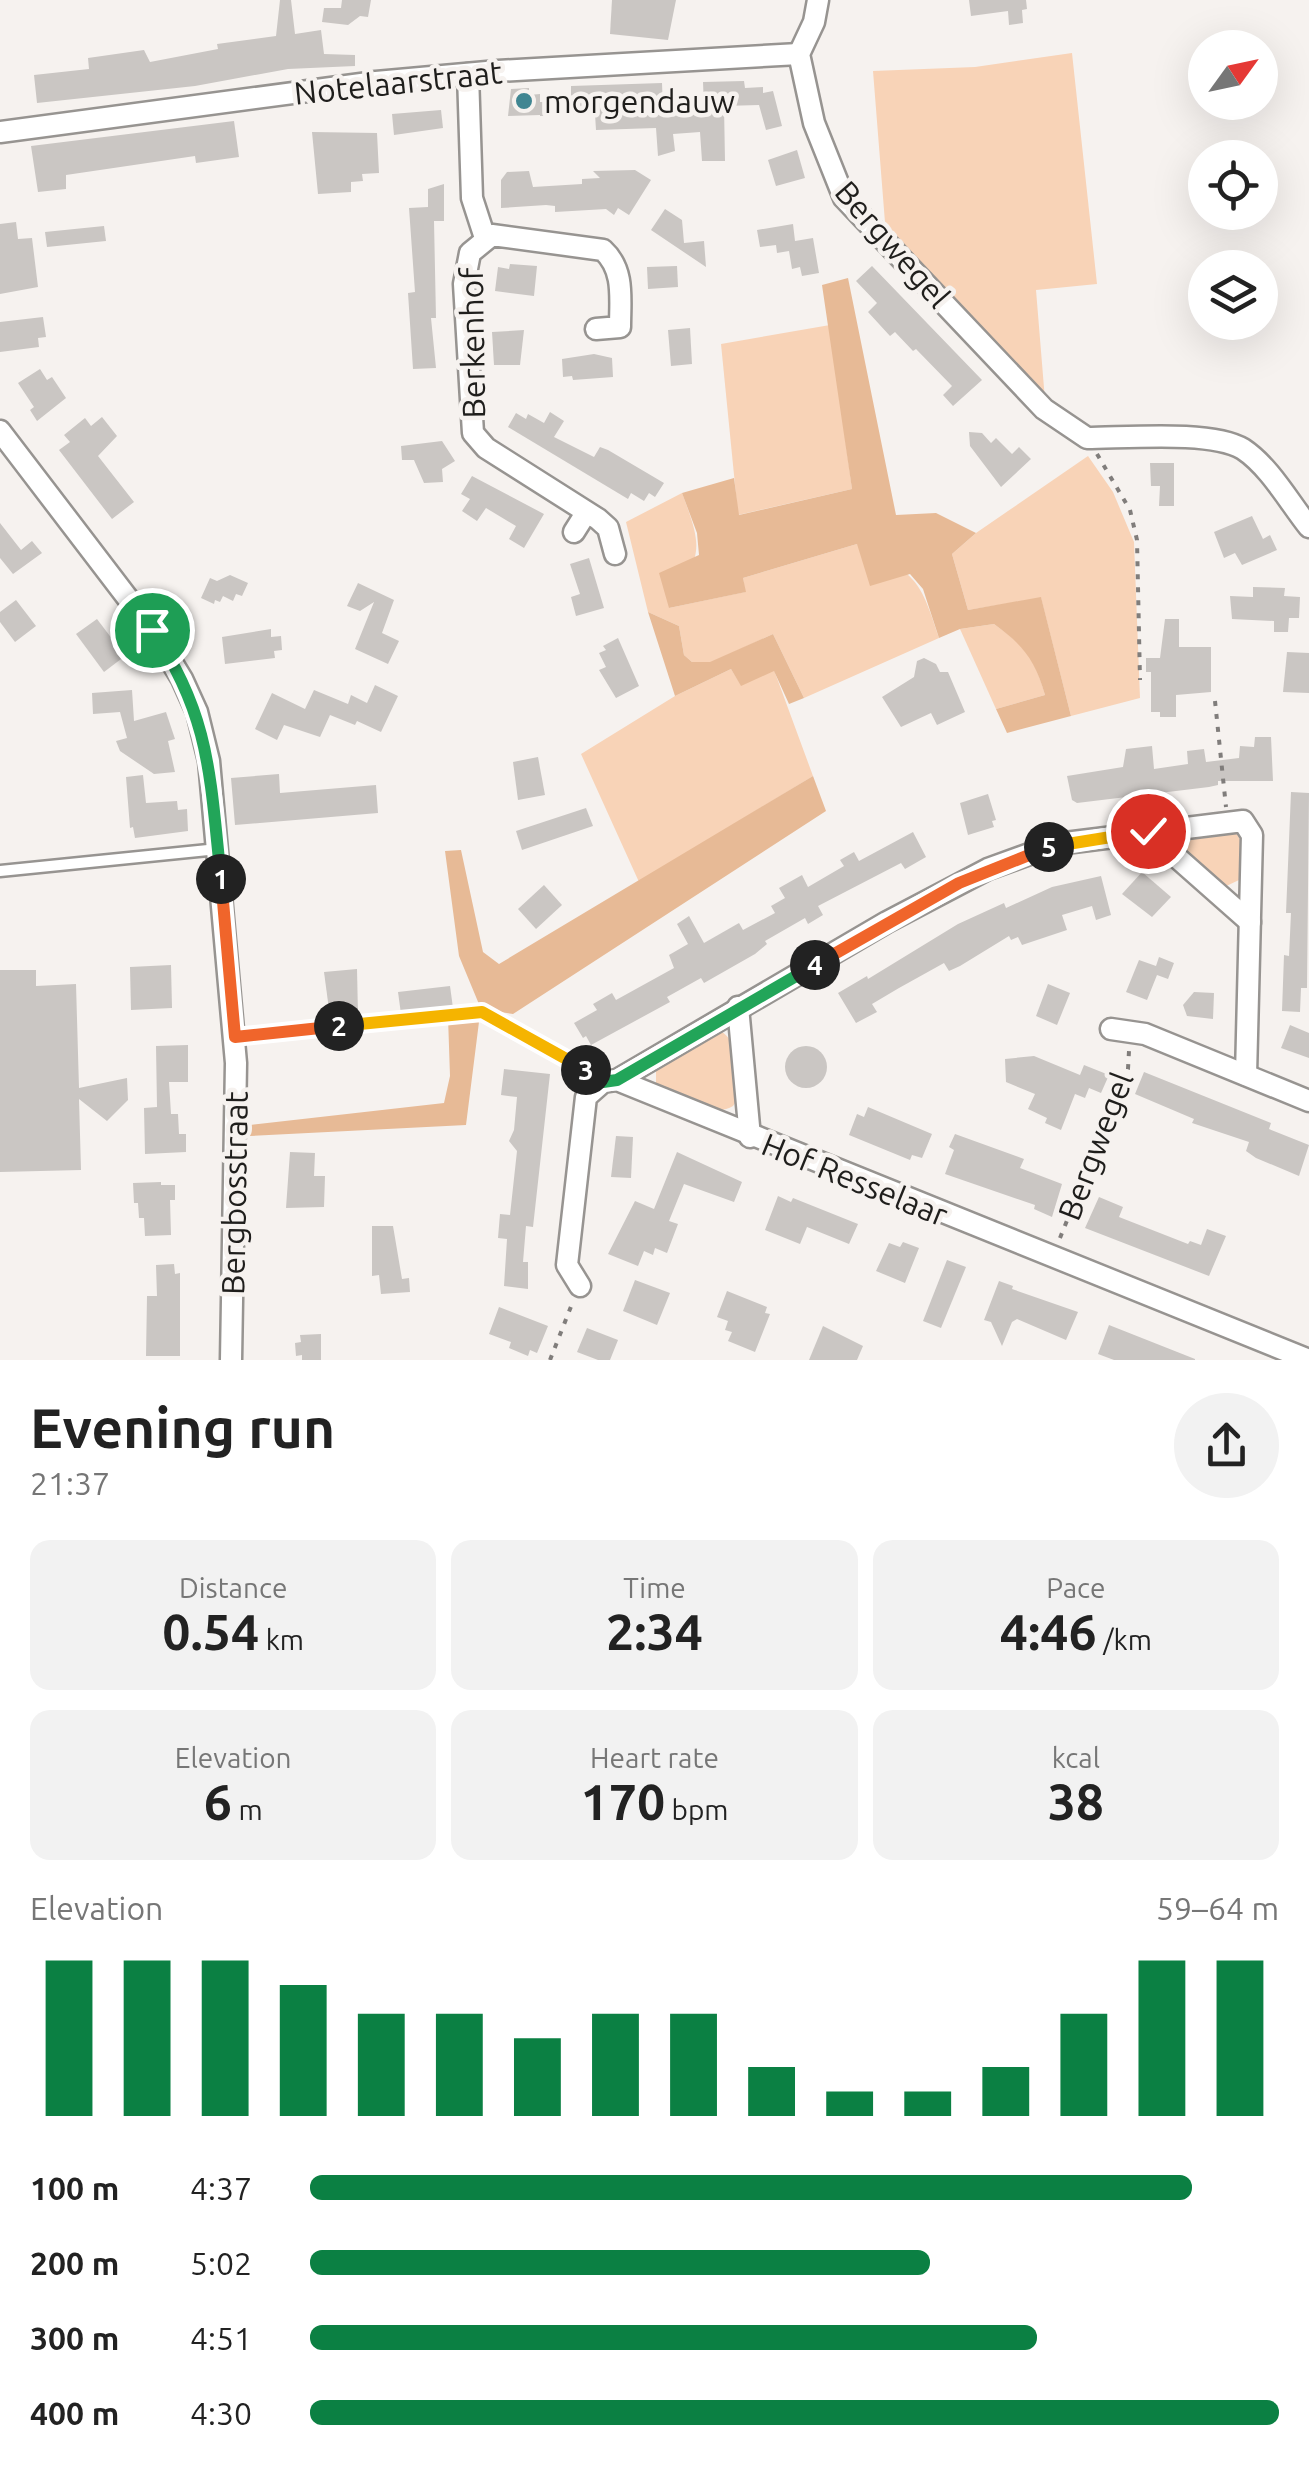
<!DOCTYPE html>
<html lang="en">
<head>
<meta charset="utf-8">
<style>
  body { margin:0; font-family:Ubuntu,sans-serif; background:#f2f2f2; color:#222; height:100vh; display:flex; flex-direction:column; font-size:38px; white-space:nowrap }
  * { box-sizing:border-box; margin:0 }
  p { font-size:32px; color:#767676 }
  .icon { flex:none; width:55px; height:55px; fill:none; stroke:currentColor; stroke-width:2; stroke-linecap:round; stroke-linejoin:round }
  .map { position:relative; height:1360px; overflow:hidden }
  .panel { display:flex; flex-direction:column; background:#fff; flex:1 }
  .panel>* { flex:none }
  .needle { width:65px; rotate:57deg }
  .fabs { position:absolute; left:1188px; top:30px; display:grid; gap:20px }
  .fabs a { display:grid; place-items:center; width:90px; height:90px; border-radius:50%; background:#fff; box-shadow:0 10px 40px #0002; font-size:50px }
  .pin { position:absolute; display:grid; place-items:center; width:85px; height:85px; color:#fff; margin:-42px; border:5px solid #fff; border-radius:50%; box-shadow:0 2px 10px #0007 }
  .km { position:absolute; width:50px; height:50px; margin:-25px; border-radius:50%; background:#222; color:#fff; font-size:28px; line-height:50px; text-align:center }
  .round { display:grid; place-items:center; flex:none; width:105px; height:105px; border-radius:52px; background:#f2f2f2 }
  .head { display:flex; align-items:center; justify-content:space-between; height:170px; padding:0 30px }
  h1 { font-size:55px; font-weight:700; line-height:75px }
  .figures { display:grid; grid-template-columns:repeat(3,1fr); gap:15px; height:170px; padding:10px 30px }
  .figures div { display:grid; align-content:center; border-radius:20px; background:#f2f2f2; text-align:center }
  .figures b { font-size:50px; font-weight:700 }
  .figures small { font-size:28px; font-weight:400 }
  .figures p { font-size:28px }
  .chart { height:280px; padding:20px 30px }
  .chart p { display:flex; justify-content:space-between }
  .chart svg { width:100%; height:180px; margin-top:10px; stroke:#0b8043; stroke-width:6 }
  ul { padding:0 30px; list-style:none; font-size:32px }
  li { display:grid; grid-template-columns:160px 120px 1fr; align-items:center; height:75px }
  li i { height:25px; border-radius:12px; background:#0b8043 }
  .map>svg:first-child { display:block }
  .green { fill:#f8d3b7 }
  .forest { fill:#e7ba96 }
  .building { fill:#cac6c3 }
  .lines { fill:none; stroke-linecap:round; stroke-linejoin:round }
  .service-casing { stroke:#979491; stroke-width:15 }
  .minor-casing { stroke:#979491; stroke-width:25 }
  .path { stroke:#807d7b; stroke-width:4; stroke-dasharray:5 8; stroke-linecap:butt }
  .service { stroke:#fff; stroke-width:10 }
  .minor { stroke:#fff; stroke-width:20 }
  .split-1-casing { stroke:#fff; stroke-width:20 }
  .split-2-casing { stroke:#fff; stroke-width:20 }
  .split-3-casing { stroke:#fff; stroke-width:20 }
  .split-4-casing { stroke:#fff; stroke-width:20 }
  .split-5-casing { stroke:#fff; stroke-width:20 }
  .split-6-casing { stroke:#fff; stroke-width:20 }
  .split-1 { stroke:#22a559; stroke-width:12 }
  .split-2 { stroke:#f0652b; stroke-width:12 }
  .split-3 { stroke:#f5b400; stroke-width:12 }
  .split-4 { stroke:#22a559; stroke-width:12 }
  .split-5 { stroke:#f0652b; stroke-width:12 }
  .split-6 { stroke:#f5b400; stroke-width:12 }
  .poi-dot { fill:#408692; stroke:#f6f2ef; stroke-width:4 }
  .labels { text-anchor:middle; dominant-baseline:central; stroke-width:9; stroke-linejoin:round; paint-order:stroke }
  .street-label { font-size:32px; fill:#1f1e1c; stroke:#f6f2ef }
  .poi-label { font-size:32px; fill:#1f1e1c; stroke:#f6f2ef; text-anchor:start }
</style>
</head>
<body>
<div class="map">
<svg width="1309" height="1360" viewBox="0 0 1309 1360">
  <rect width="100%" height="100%" fill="#f6f2ef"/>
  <g class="green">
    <path d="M1072,53l25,231 -61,6 9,110 -159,-165 -13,-164 102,-4z"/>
    <path d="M830,325l22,164 -114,26 -17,-171z"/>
    <path d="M1088,456l25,36 21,50 6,156 -69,18 -30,-118 -73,12 -16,-56 24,-21z"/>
    <path d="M682,493c23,61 18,60 -13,115l76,-16 -2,-14 114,-34c58,33 61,28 82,94l-135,60 -31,-64 -63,29 -18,-1 -8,-7 -5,-29 -31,-14 -22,-90z"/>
    <path d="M994,624c32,23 40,33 51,71l-49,14 -36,-80z"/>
    <path d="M731,669l10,16 33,-15 39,106 -174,106 -58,-128 94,-58z"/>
    <path d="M1235,831l6,10 -2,39 -19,9 -32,-32 -2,-11 9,-11z"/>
    <path d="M720,1031c22,11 16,46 17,69l-4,6c-19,13 -62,-9 -77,-23v-17z"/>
  </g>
  <g class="forest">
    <path d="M848,278l48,237 40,-2 40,20 -24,21 16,56 73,-13 30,119 -64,17 -11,-24 49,-14c-10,-35 -22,-50 -51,-71l-34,5 -21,9 -16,-49 -13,-15 -40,12 -13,-42 -114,34 3,14 -77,16 -10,-35 40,-18 -2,-22 -15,-40 52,-15 5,37 113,-26 -30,-204z"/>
    <path d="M648,612l31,14 5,29 8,7h18l63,-28 31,64 -15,6 -15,-33 -33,15 -10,-17 -56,27z"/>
    <path d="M813,776l13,35 -313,203 -32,-5 -22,-53 -14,-105 16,-1 22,102 16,12z"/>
    <path d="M480,1014l-14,111 -216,11v-11l194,-22 6,-27 -2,-59z"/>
  </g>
  <g class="building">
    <path d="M280,0h11l4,34 26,-4 3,24 31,1v11l-67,3 -93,17 -158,17 -3,-28 55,-6 -1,-11 56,-8 6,12 68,-13 -1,-5 59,-8z"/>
    <path d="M342,0h29l-3,17 -8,-1 -12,9 -26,-3 2,-14h17z"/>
    <path d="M612,0h64l-8,40 -58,-6z"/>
    <path d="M969,0h57l1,9 -5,1 1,13 -14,2 -1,-14 -37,5z"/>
    <path d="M744,81l1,7 18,-1v6l10,-2 9,35 -16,4 -7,-25 -35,1 1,55h-23l-2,-29 -27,2 2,17 -17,5 -2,-28 -60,2 -1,-16 -55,2v-8v7l-32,1 3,-27 18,-1v7l11,-1v8h31v-16l91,-3 1,27 41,-3 -1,-25z"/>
    <path d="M441,110l2,18 -49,7 -2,-21z"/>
    <path d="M234,121l5,36 -43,6 -1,-7 -129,19v14l-28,3 -7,-46z"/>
    <path d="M312,132l65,1 2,40 -17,1 1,7 -12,1v10l-33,2z"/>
    <path d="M797,150l8,28 -29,8 -8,-26z"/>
    <path d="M635,170l16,10 -22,35 -11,-7 -4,7 -8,-6 -51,3v-6l-9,-1 -45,3v-28l6,-8 22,-1 4,16 49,-3v-5l18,-1 -7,-7z"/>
    <path d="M444,184v37h-10l2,97h-5l5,50 -23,1 -5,-76 7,-1 -6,-84 19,-1v-18z"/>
    <path d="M665,209l17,11 2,23 20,-2 2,26 -55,-37z"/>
    <path d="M16,222l2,17 14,-1 6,49 -38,7v-70z"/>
    <path d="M793,224l2,17 18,-3 6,35 -17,3 -2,-9 -8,2 -3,-18 -12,2 -1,-8 -16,2 -3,-17z"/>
    <path d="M104,226l2,15 -59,6 -2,-15z"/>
    <path d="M510,264l27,2 -3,30 -39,-5 3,-24 11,2z"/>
    <path d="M677,266l1,21 -30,2 -1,-22z"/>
    <path d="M872,266l110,114 -29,26 -10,-11 9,-9 -36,-37 -3,2 -18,-19 -5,4 -22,-24 9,-9 -21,-22z"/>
    <path d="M43,317l3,20 -8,1 1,9 -39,5v-30z"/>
    <path d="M690,328l2,36 -21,2 -3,-36z"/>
    <path d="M524,330l-4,35h-26l-2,-33z"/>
    <path d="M594,354l18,4 1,19 -40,3 -1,-4 -9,1 -1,-18z"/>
    <path d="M40,369l7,11 5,-3 14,21 -29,23 -7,-11 4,-3 -16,-24z"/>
    <path d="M550,412l14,9 -10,16 40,20 6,-10 8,3 56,33 -9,14 -6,-4 -5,8 -13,-8 -3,6 -120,-72 8,-14 10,6 2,-5 16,9z"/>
    <path d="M102,417l15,19 -19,20 36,46 -22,17 -53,-69 11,-8 -6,-7 21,-17 6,8z"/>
    <path d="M969,432l13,1 9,10 5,-5 16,16 7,-7 12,12 -30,28 -31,-41z"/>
    <path d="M442,441l13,20 -13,8 1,13 -19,1 -10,-23h-12l-1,-14z"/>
    <path d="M1150,463h24v43h-15l1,-20h-9z"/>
    <path d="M472,476l72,38 -20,34 -15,-9 7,-13 -30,-18 -9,13 -15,-10 8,-12 -9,-5z"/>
    <path d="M1252,516l11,23 7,-4 7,15 -35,15 -7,-12 -11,5 -10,-26z"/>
    <path d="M0,523l21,27 11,-9 10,12 -29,21 -13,-16z"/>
    <path d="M589,558l15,50 -28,8 -5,-19 9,-3 -10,-30z"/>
    <path d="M230,575l18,8 -6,13 -6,-2 -3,7 -10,-5 -3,6 -5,-2 -1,4 -13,-6 9,-20 7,3z"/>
    <path d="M358,583l36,17 -12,33 17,8 -11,23 -33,-15 19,-47 -14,9 -13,-5z"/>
    <path d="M1253,587l32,1 -1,8 16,1 -1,21h-10l-1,14h-14v-11l-42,-2 -2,-23 23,1z"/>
    <path d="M16,600l20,26 -21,16 -15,-20v-10z"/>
    <path d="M97,619l28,37 -21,16 -28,-38z"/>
    <path d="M1165,619h14v28h32v45l-35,3v22h-16v-5h-9v-40h-5v-14h14z"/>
    <path d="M271,629v8l10,-1 1,14 -8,1 1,7 -50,6 -3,-27z"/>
    <path d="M618,638l21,48 -23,12 -17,-28 7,-3 -7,-14 7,-3 -3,-4z"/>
    <path d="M1287,652l22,1v40l-26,-1z"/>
    <path d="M924,658l12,6 4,8h8l17,40 -28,13 -6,-12 -30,14 -19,-30 32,-20 3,-16z"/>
    <path d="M375,685l23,11 -17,36 -24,-11 -2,4 -25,-10 -10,22 -36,-12 -7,15 -22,-11 17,-36 33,16 9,-19 34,14 3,-9 16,8z"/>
    <path d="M132,690l2,31 32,-9 9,27 -7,2 7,31 -21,2 -34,-23 -4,-10 11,-3 -7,-26 -27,2 -1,-21z"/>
    <path d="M1255,737h16l2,44h-55v4l-9,2 -132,16 -5,-3 -5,-24 56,-9 3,-18 26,-3 2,23 34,-5 -1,-13 17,-2 2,13 33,-4 1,-12 14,1z"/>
    <path d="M538,757l7,38 -27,5 -5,-38z"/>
    <path d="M279,774l1,19 96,-8 2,28 -143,12 -4,-47z"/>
    <path d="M143,775l3,28 31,-2 1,9 9,-1 1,22 -53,7 -2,-11 -3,1 -4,-51z"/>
    <path d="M1291,792l18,1 -2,195h-6l-1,24 -18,-1 2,-56 5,1 2,-43h-5z"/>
    <path d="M988,794l8,26 -4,1 2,6 -26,8 -8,-32z"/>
    <path d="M586,808l7,18 -71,24 -6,-19z"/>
    <path d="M913,832l13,25 -21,12 -4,-6 -83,43 5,9 -15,9 -3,-6 -40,23 2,3 -12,10 -51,29 -3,-5 -34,19 3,5 -79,43 -5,-9 -3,2 -9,-15 23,-13 -4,-6 19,-11 4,7 58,-32 -5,-13 19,-11 -11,-20 12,-8 15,27 35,-20 4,7 32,-17 -4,-7 14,-8 -6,-10 23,-13 6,12 36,-21 -4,-6 14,-8 5,9z"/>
    <path d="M1142,872l29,25 -19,20 -30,-23z"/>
    <path d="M1101,876l10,39 -15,5 -4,-14 -30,9 5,15 -45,15 -4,-8 -7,3 -2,-4 -49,30 -11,5 -5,-8 -45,25 -27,16 5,8 -21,11 -18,-30 29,-17 1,3 90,-55 46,-21 2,5 46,-21z"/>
    <path d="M544,885l18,20 -26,24 -18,-20z"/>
    <path d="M1159,957l15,6 -6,16 -11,-4 -10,25 -21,-8 13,-32 17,6z"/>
    <path d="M171,965l1,43 -41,2 -1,-43z"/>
    <path d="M357,969l1,46 -28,2 -6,-45z"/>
    <path d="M0,970h36v16l40,-2 3,104 48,-10 1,22 -21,21 -28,-22 2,71 -81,2z"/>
    <path d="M1048,984l22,9 -13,32 -21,-9z"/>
    <path d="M450,986l3,22 -52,6 -3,-22z"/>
    <path d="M1194,992l20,1 -1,26 -26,-3 -4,-11z"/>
    <path d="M1290,1025l19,8v25l-28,-10z"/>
    <path d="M188,1045v37h-19l2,32h7l1,20h7v18l-41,2 -1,-46 13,-1 -1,-61z"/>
    <circle cx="806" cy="1067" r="21"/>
    <path d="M1034,1056l46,19 4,-10 25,10 -8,18 -12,-5 -4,10 -10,-4 -14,36 -16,-7 2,-5 -19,-9 7,-15 -29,-12 -1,-23z"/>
    <path d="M504,1069l46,5 -17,153 -7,-1 -3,36h5v27l-24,-3 3,-47 -9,-1 2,-24 10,1 7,-64 -8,-10 5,-11 3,-33 -16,-2z"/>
    <path d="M1144,1072l127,51 -2,6 40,16 -10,31 -43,-18 -10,-7 3,-9 -57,-19 2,-4 -59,-25z"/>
    <path d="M868,1107l64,27 -10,24 -10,-3 -2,5 -61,-25 8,-21 7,3z"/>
    <path d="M955,1134l69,25 -4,9 42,16 -10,33 -18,-8 1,-4 -90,-31 9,-24 -5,-3z"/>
    <path d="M616,1136l17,1 -2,41 -20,-1z"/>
    <path d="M290,1152l25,1 -1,23h11l-1,31 -38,1z"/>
    <path d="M677,1152l65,30 -8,20 -50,-18 -15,37 9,3 -11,29 -12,-5 -2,7 -9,-4 -6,15 -30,-12 27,-53 19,8z"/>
    <path d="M161,1182v3h14v15h-5l1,35 -26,1 -1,-18h-5l-1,-15h-4l-1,-20z"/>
    <path d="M778,1196l13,6 2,-4 65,26 -9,20 -42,-17 -7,17 -35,-14z"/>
    <path d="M1099,1197l24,10 -4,10 69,27 2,-3 11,4 6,-16 19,7 -17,40 -124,-48z"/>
    <path d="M372,1226h21l9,53 7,-1 1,14 -29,2 -2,-19 -7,1z"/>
    <path d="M903,1242l16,6 -14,35 -29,-12 13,-28 11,4z"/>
    <path d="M947,1260l19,7 -25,61 -18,-7z"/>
    <path d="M174,1264l1,10 5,-1v83h-34l1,-60h10l-1,-31z"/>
    <path d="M635,1280l35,13 -13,32 -34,-14z"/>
    <path d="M999,1281l14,5 -1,3 66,23 -12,28 -49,-21 -5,3 -10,24 -11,-24 -7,-2z"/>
    <path d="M727,1291l40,16 -2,6 5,1 -15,38 -27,-11 4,-9 -7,-2 3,-9 -11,-4z"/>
    <path d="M499,1307l49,19 -11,27 -7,-3 -2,6 -19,-8 2,-6 -22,-8z"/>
    <path d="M1109,1325l86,34v1h-81l-16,-6z"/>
    <path d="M823,1326l40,20 -6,14h-48z"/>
    <path d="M587,1328l31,12 -8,20h-12l-21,-8z"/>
    <path d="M321,1334v26h-19v-5l-6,1 -1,-13 6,-1 -1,-7z"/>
  </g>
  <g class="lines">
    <g class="service-casing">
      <path id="service" d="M0,871l218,-22"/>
    </g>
    <g class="minor-casing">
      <g id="minor">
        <path d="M818,0l-4,22 -15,32 15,69 30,75 200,211 43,29c38,0 125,-8 156,11 27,18 46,53 66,78"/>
        <path d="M468,74l4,124 13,40"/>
        <path d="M0,132l376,-50 122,-11 301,-17"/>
        <path d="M596,329l24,-2c0,-28 5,-57 -17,-77l-111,-15 -22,18 -6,31 9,149 13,15 112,71 10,9 7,26"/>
        <path d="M0,431l152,199 30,49 15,33 12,49 27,302 -5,297"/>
        <path d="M574,532l12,-19"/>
        <path d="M1147,831l103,91"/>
        <path d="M738,1007l12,130"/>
        <path d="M1111,1029l34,5 164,67"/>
        <path d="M617,1080l270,-158 101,-53 69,-25 186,-23 9,14 -6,240"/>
        <path d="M580,1286l-13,-21 19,-168 17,-15 14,-2 692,280"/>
      </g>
    </g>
    <g class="path">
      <path d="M1097,454l33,56 7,30 3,140"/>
      <path d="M1215,701l11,106"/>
      <path d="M253,1035l229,-23 105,58"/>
      <path d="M1060,1238l68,-169 1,-18"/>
      <path d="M550,1360l22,-56"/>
    </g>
    <use href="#service" class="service"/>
    <use href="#minor" class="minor"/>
  </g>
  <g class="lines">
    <g class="split-1-casing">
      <path id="split-1" d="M152,630c59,86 58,149 69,249"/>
    </g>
    <g class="split-2-casing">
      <path id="split-2" d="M221,879l14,158 104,-11"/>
    </g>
    <g class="split-3-casing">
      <path id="split-3" d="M339,1026l143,-14 104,58"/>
    </g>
    <g class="split-4-casing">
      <path id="split-4" d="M586,1070l17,12 14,-2 198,-115"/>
    </g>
    <g class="split-5-casing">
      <path id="split-5" d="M815,965l144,-82 90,-36"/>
    </g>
    <g class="split-6-casing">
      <path id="split-6" d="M1049,847l99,-16"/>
    </g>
    <use href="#split-1" class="split-1"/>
    <use href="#split-2" class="split-2"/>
    <use href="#split-3" class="split-3"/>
    <use href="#split-4" class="split-4"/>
    <use href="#split-5" class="split-5"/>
    <use href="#split-6" class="split-6"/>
  </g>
  <circle class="poi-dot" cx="524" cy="101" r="10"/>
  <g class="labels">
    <g class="street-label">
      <text transform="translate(398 82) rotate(-6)">Notelaarstraat</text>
      <text transform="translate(893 244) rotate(49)">Bergwegel</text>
      <text transform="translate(472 343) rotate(-91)">Berkenhof</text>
      <text transform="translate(1095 1146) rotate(-69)">Bergwegel</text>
      <text transform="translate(855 1179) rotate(22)">Hof Resselaar</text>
      <text transform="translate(234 1193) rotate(-89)">Bergbosstraat</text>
    </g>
    <g class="poi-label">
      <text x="544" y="101">morgendauw</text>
    </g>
  </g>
</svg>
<div class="fabs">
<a><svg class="needle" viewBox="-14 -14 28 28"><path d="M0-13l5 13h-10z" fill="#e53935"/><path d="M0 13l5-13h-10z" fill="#767676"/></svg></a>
<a><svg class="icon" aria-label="locate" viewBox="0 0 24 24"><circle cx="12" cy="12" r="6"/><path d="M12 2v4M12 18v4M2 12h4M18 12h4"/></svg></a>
<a><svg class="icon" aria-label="layers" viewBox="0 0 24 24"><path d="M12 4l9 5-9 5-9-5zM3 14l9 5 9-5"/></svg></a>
</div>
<div class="pin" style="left:152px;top:630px;background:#1e9e55"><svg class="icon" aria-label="arrive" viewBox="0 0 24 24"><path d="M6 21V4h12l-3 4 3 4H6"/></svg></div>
<div class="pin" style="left:1148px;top:831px;background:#d93025"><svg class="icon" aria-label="check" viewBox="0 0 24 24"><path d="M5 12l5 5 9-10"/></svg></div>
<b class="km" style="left:221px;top:879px">1</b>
<b class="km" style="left:339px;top:1026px">2</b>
<b class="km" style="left:586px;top:1070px">3</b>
<b class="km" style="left:815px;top:965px">4</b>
<b class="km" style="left:1049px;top:847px">5</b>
</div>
<section class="panel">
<div class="head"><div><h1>Evening run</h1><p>21:37</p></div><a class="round"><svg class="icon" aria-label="share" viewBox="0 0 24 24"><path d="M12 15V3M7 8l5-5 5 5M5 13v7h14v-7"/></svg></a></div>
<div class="figures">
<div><p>Distance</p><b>0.54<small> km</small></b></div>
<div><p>Time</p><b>2:34</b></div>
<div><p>Pace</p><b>4:46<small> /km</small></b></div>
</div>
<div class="figures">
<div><p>Elevation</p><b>6<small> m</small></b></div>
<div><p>Heart rate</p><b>170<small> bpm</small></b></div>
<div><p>kcal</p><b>38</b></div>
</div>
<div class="chart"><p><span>Elevation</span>59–64 m</p>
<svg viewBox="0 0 160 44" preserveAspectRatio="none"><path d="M5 44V6M15 44V6M25 44V6M35 44V12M45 44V19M55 44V19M65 44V25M75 44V19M85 44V19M95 44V32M105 44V38M115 44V38M125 44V32M135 44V19M145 44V6M155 44V6"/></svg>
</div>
<ul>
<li><b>100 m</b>4:37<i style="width:91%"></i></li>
<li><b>200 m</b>5:02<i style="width:64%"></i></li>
<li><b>300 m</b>4:51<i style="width:75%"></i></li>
<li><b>400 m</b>4:30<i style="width:100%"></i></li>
</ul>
</section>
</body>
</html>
